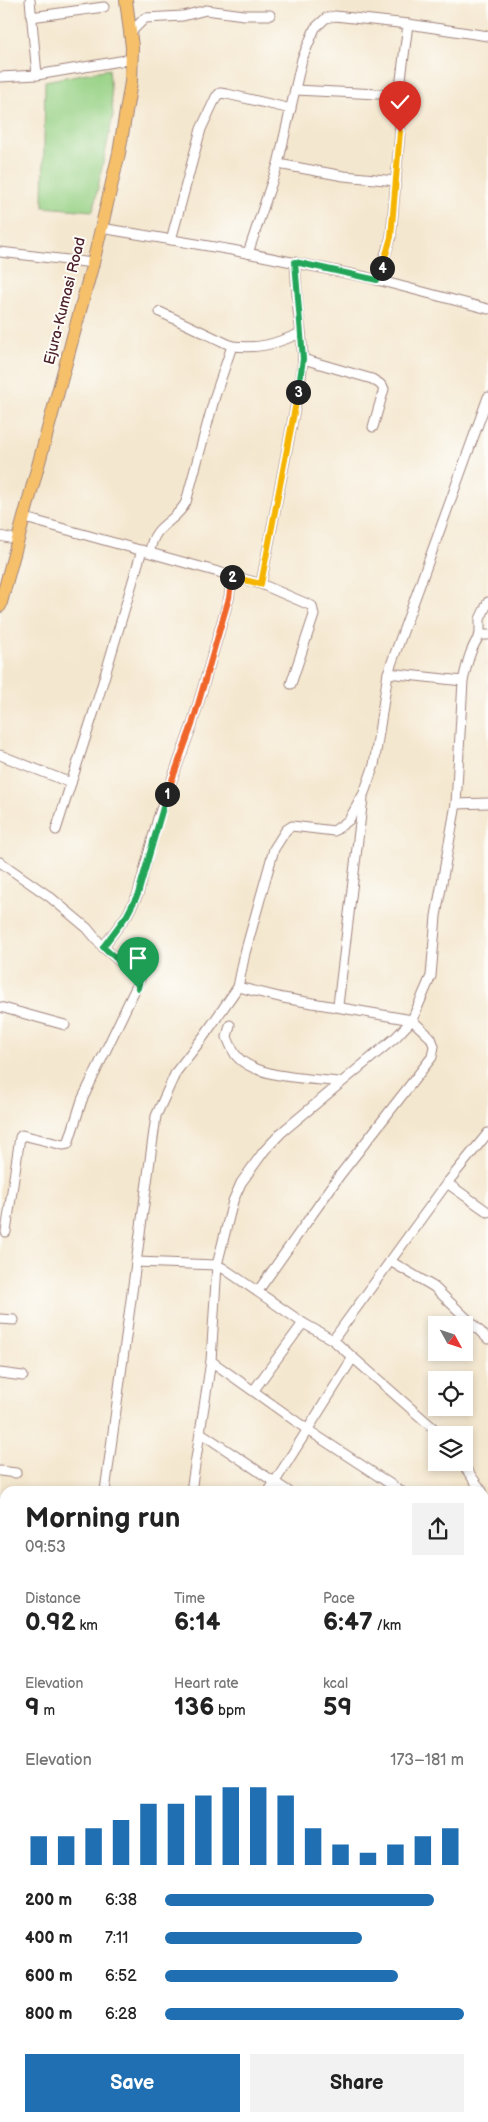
<!DOCTYPE html>
<html lang="en">
<head>
<meta charset="utf-8">
<style>
  body { margin:0; font-family:"Balsamiq Sans",sans-serif; background:#f2f2f2; color:#222; height:100vh; display:flex; flex-direction:column; font-size:19px; white-space:nowrap }
  * { box-sizing:border-box; margin:0 }
  p { font-size:16px; color:#767676 }
  .icon { flex:none; width:28px; height:28px; fill:none; stroke:currentColor; stroke-width:2; stroke-linecap:round; stroke-linejoin:round }
  .map { position:relative; flex:1; overflow:hidden }
  .panel { position:absolute; left:0px; top:1486px; width:489px; height:636px; display:flex; flex-direction:column; background:#fff; border-radius:15px 15px 0 0; box-shadow:0 2px 8px #0003 }
  .panel>* { flex:none }
  .needle { width:32px; rotate:130deg }
  .fabs { position:absolute; left:428px; top:1316px; display:grid; gap:10px }
  .fabs a { display:grid; place-items:center; width:45px; height:45px; border-radius:0px; background:#fff; box-shadow:0 2px 8px #0003; font-size:25px }
  .pin { position:absolute; display:grid; place-items:center; width:42px; height:42px; color:#fff; margin:-51px -21px; border-radius:50% 50% 50% 0; rotate:-45deg; box-shadow:0 0 5px #0007 }
  .pin .icon { rotate:45deg }
  .km { position:absolute; width:25px; height:25px; margin:-12px; border-radius:50%; background:#222; color:#fff; font-size:14px; line-height:25px; text-align:center }
  .round { display:grid; place-items:center; flex:none; width:52px; height:52px; border-radius:0px; background:#f2f2f2 }
  .head { display:flex; align-items:center; justify-content:space-between; height:85px; padding:0 25px }
  h1 { font-size:28px; font-weight:700; line-height:38px }
  .stats { display:grid; grid-template-columns:repeat(3,1fr); gap:8px; height:85px; padding:5px 25px }
  .stats div { display:grid; align-content:center }
  .stats b { font-size:25px; font-weight:700 }
  .stats small { font-size:14px; font-weight:400 }
  .stats p { font-size:14px }
  .chart { height:140px; padding:10px 25px }
  .chart p { display:flex; justify-content:space-between }
  .chart svg { width:100%; height:90px; margin-top:5px; stroke:#1f6fb2; stroke-width:6 }
  .button { display:flex; gap:10px; margin-top:auto; padding:10px 25px }
  .button a { flex:1; height:58px; border-radius:0px; background:#1f6fb2; color:#fff; font-size:20px; font-weight:700; line-height:58px; text-align:center }
  .button a+a { background:#f2f2f2; color:#222 }
  ul { padding:0 25px; list-style:none; font-size:16px }
  li { display:grid; grid-template-columns:80px 60px 1fr; align-items:center; height:38px }
  li i { height:12px; border-radius:6px; background:#1f6fb2 }
  .map>svg:first-child { display:block }
  .green { fill:#98d286; stroke:#717858 }
  .lines { fill:none; stroke-linecap:round; stroke-linejoin:round }
  .street-casing { stroke:#9f837d; stroke-width:11 }
  .secondary-casing { stroke:#9f837d; stroke-width:13 }
  .primary-casing { stroke:#9f837d; stroke-width:14 }
  .street { stroke:#fff; stroke-width:9 }
  .secondary { stroke:#fbe6c4; stroke-width:11 }
  .primary { stroke:#f6c06b; stroke-width:12 }
  .split-1-casing { stroke:#fff; stroke-width:10 }
  .split-2-casing { stroke:#fff; stroke-width:10 }
  .split-3-casing { stroke:#fff; stroke-width:10 }
  .split-4-casing { stroke:#fff; stroke-width:10 }
  .split-5-casing { stroke:#fff; stroke-width:10 }
  .split-1 { stroke:#22a559; stroke-width:6 }
  .split-2 { stroke:#f0652b; stroke-width:6 }
  .split-3 { stroke:#f5b400; stroke-width:6 }
  .split-4 { stroke:#22a559; stroke-width:6 }
  .split-5 { stroke:#f5b400; stroke-width:6 }
  .labels { text-anchor:middle; dominant-baseline:central; stroke-width:4; stroke-linejoin:round; paint-order:stroke }
  .street-label { font-size:15px; fill:#4a1f2b; stroke:#fdfcf7 }
</style>
</head>
<body>
<div class="map">
<svg width="488" height="2122" viewBox="0 0 488 2122">
  <rect width="100%" height="100%" fill="#fdfcf7"/>
  <filter id="ink" filterUnits="userSpaceOnUse"><feTurbulence type="fractalNoise" baseFrequency=".02" numOctaves="2"/><feDisplacementMap in="SourceGraphic" scale="10" xChannelSelector="R" yChannelSelector="G"/><feConvolveMatrix kernelMatrix="1 2 1 2 8 2 1 2 1" color-interpolation-filters="sRGB"/></filter>
  <filter id="wash" filterUnits="userSpaceOnUse"><feTurbulence type="fractalNoise" baseFrequency=".0096" numOctaves="4" result="noise"/><feDisplacementMap in="SourceGraphic" scale="20" xChannelSelector="R" yChannelSelector="G"/><feGaussianBlur stdDeviation="1.12" result="paint"/><feColorMatrix in="noise" values="0 0 0 0 0 0 0 0 0 0 0 0 0 0 0 0 0 1.4 0 .05"/><feComposite in="paint" operator="in"/></filter>
  <g filter="url(#wash)">
    <rect width="100%" height="100%" fill="#f4e7cf"/>
    <path class="green" d="M109,69l4,46 -20,96 -50,-4 2,-126z"/>
  </g>
  <g filter="url(#ink)">
    <g class="lines">
      <g class="street-casing">
        <g id="street">
          <path d="M30,0l7,75"/>
          <path d="M31,17l73,-10"/>
          <path d="M408,24l80,12"/>
          <path d="M130,33l15,-15 38,-2 23,-6 38,5h26"/>
          <path d="M0,77l37,-2 95,-16"/>
          <path d="M295,90l104,5"/>
          <path d="M278,164l66,12 52,5"/>
          <path d="M101,228l131,22 134,27 122,32"/>
          <path d="M171,240l30,-111 15,-32 4,-4 7,1 64,15"/>
          <path d="M0,252l93,11"/>
          <path d="M248,253l30,-89 24,-105 13,-31 11,-10 9,-2 73,8 -9,71 1,37 -9,105 -14,43"/>
          <path d="M295,262l3,48 3,23"/>
          <path d="M160,312l72,34"/>
          <path d="M303,359l69,20 8,5 4,5 -11,38"/>
          <path d="M25,518l236,66 51,22 2,9 -23,69"/>
          <path d="M0,536l18,4"/>
          <path d="M150,552c3,-29 25,-28 36,-50l29,-106 17,-50c29,3 42,-2 69,-13l2,26 -2,18 -40,207"/>
          <path d="M480,635v-16l8,-17"/>
          <path d="M388,673l75,8c4,-17 7,-32 17,-46h8"/>
          <path d="M0,755l71,28"/>
          <path d="M456,804l32,-1"/>
          <path d="M56,830l41,-128 45,-152"/>
          <path d="M0,862l50,35 37,31 16,19 37,32 -58,121 -14,44 -5,1 -41,-10 -2,2 -14,95"/>
          <path d="M103,947l24,-32 11,-21 20,-76 34,-93 37,-127 3,-22"/>
          <path d="M238,987l7,-34 29,-104 12,-19 6,-4 42,5 15,-11 15,-27 10,-28 14,-92 100,-276"/>
          <path d="M338,1005l25,-207"/>
          <path d="M0,1007l65,18"/>
          <path d="M230,1025l-3,12c2,5 5,12 8,17 18,25 77,24 104,28"/>
          <path d="M447,1183l41,29"/>
          <path d="M390,1261l44,26 54,52"/>
          <path d="M136,1262l81,3 6,3 80,55 30,17 108,95"/>
          <path d="M0,1319l14,1"/>
          <path d="M333,1340l114,-157 41,-50"/>
          <path d="M211,1361l97,69 93,61"/>
          <path d="M0,1373l23,3"/>
          <path d="M254,1390l49,-67"/>
          <path d="M201,1433l87,58"/>
          <path d="M461,1462l21,29"/>
          <path d="M0,1471l16,2"/>
          <path d="M105,1491l51,-375 20,-44 28,-36 34,-49 45,11 129,22 19,18 3,8 -2,11 -92,118 -82,116"/>
          <path d="M191,1491l20,-130 6,-96 16,-64 8,-18 23,-32 18,-19 114,-95 16,-17 19,-44 5,-60 20,-112 7,-123"/>
          <path d="M269,1491l83,-132"/>
          <path d="M0,1532l5,1"/>
          <path d="M0,1600l5,1"/>
          <path d="M484,1618l4,4"/>
          <path d="M484,1685l4,-5"/>
          <path d="M0,1736l5,-9"/>
          <path d="M0,1821l5,-8"/>
          <path d="M0,1887l5,4"/>
          <path d="M484,1953l4,-5"/>
          <path d="M484,2063l4,-5"/>
          <path d="M263,2118l12,4"/>
          <path d="M155,2122l2,-4"/>
          <path d="M441,2122l2,-4"/>
        </g>
      </g>
      <g class="secondary-casing">
        <g id="secondary">
          <path d="M0,2088l5,4"/>
          <path d="M38,2118l7,4"/>
        </g>
      </g>
      <g class="primary-casing">
        <path id="primary" d="M0,606l93,-343 26,-110 12,-71 1,-35 -6,-47"/>
      </g>
      <use href="#street" class="street"/>
      <use href="#secondary" class="secondary"/>
      <use href="#primary" class="primary"/>
    </g>
  </g>
  <g class="lines" filter="url(#ink)">
    <g class="split-1-casing">
      <path id="split-1" d="M138,988l2,-9 -37,-32 24,-32 11,-21 29,-100"/>
    </g>
    <g class="split-2-casing">
      <path id="split-2" d="M167,794l25,-69 37,-127 3,-21"/>
    </g>
    <g class="split-3-casing">
      <path id="split-3" d="M232,577l29,7 37,-192"/>
    </g>
    <g class="split-4-casing">
      <path id="split-4" d="M298,392l5,-33 -8,-97 82,18 5,-12"/>
    </g>
    <g class="split-5-casing">
      <path id="split-5" d="M382,268l9,-31 9,-105"/>
    </g>
    <use href="#split-1" class="split-1"/>
    <use href="#split-2" class="split-2"/>
    <use href="#split-3" class="split-3"/>
    <use href="#split-4" class="split-4"/>
    <use href="#split-5" class="split-5"/>
  </g>
  <g class="labels">
    <g class="street-label">
      <text transform="translate(65 301) rotate(-76)">Ejura-Kumasi Road</text>
    </g>
  </g>
</svg>
<div class="fabs">
<a><svg class="needle" viewBox="-14 -14 28 28"><path d="M0-13l5 13h-10z" fill="#e53935"/><path d="M0 13l5-13h-10z" fill="#767676"/></svg></a>
<a><svg class="icon" aria-label="locate" viewBox="0 0 24 24"><circle cx="12" cy="12" r="6"/><path d="M12 2v4M12 18v4M2 12h4M18 12h4"/></svg></a>
<a><svg class="icon" aria-label="layers" viewBox="0 0 24 24"><path d="M12 4l9 5-9 5-9-5zM3 14l9 5 9-5"/></svg></a>
</div>
<div class="pin" style="left:138px;top:988px;background:#1e9e55"><svg class="icon" aria-label="arrive" viewBox="0 0 24 24"><path d="M6 21V4h12l-3 4 3 4H6"/></svg></div>
<div class="pin" style="left:400px;top:132px;background:#d93025"><svg class="icon" aria-label="check" viewBox="0 0 24 24"><path d="M5 12l5 5 9-10"/></svg></div>
<b class="km" style="left:167px;top:794px">1</b>
<b class="km" style="left:232px;top:577px">2</b>
<b class="km" style="left:298px;top:392px">3</b>
<b class="km" style="left:382px;top:268px">4</b>
<section class="panel">
<div class="head"><div><h1>Morning run</h1><p>09:53</p></div><a class="round"><svg class="icon" aria-label="share" viewBox="0 0 24 24"><path d="M12 15V3M7 8l5-5 5 5M5 13v7h14v-7"/></svg></a></div>
<div class="stats">
<div><p>Distance</p><b>0.92<small> km</small></b></div>
<div><p>Time</p><b>6:14</b></div>
<div><p>Pace</p><b>6:47<small> /km</small></b></div>
</div>
<div class="stats">
<div><p>Elevation</p><b>9<small> m</small></b></div>
<div><p>Heart rate</p><b>136<small> bpm</small></b></div>
<div><p>kcal</p><b>59</b></div>
</div>
<div class="chart"><p><span>Elevation</span>173–181 m</p>
<svg viewBox="0 0 160 44" preserveAspectRatio="none"><path d="M5 44V30M15 44V30M25 44V26M35 44V22M45 44V14M55 44V14M65 44V10M75 44V6M85 44V6M95 44V10M105 44V26M115 44V34M125 44V38M135 44V34M145 44V30M155 44V26"/></svg>
</div>
<ul>
<li><b>200 m</b>6:38<i style="width:90%"></i></li>
<li><b>400 m</b>7:11<i style="width:66%"></i></li>
<li><b>600 m</b>6:52<i style="width:78%"></i></li>
<li><b>800 m</b>6:28<i style="width:100%"></i></li>
</ul>
<div class="button"><a>Save</a><a>Share</a></div>
</section>
</div>
</body>
</html>
